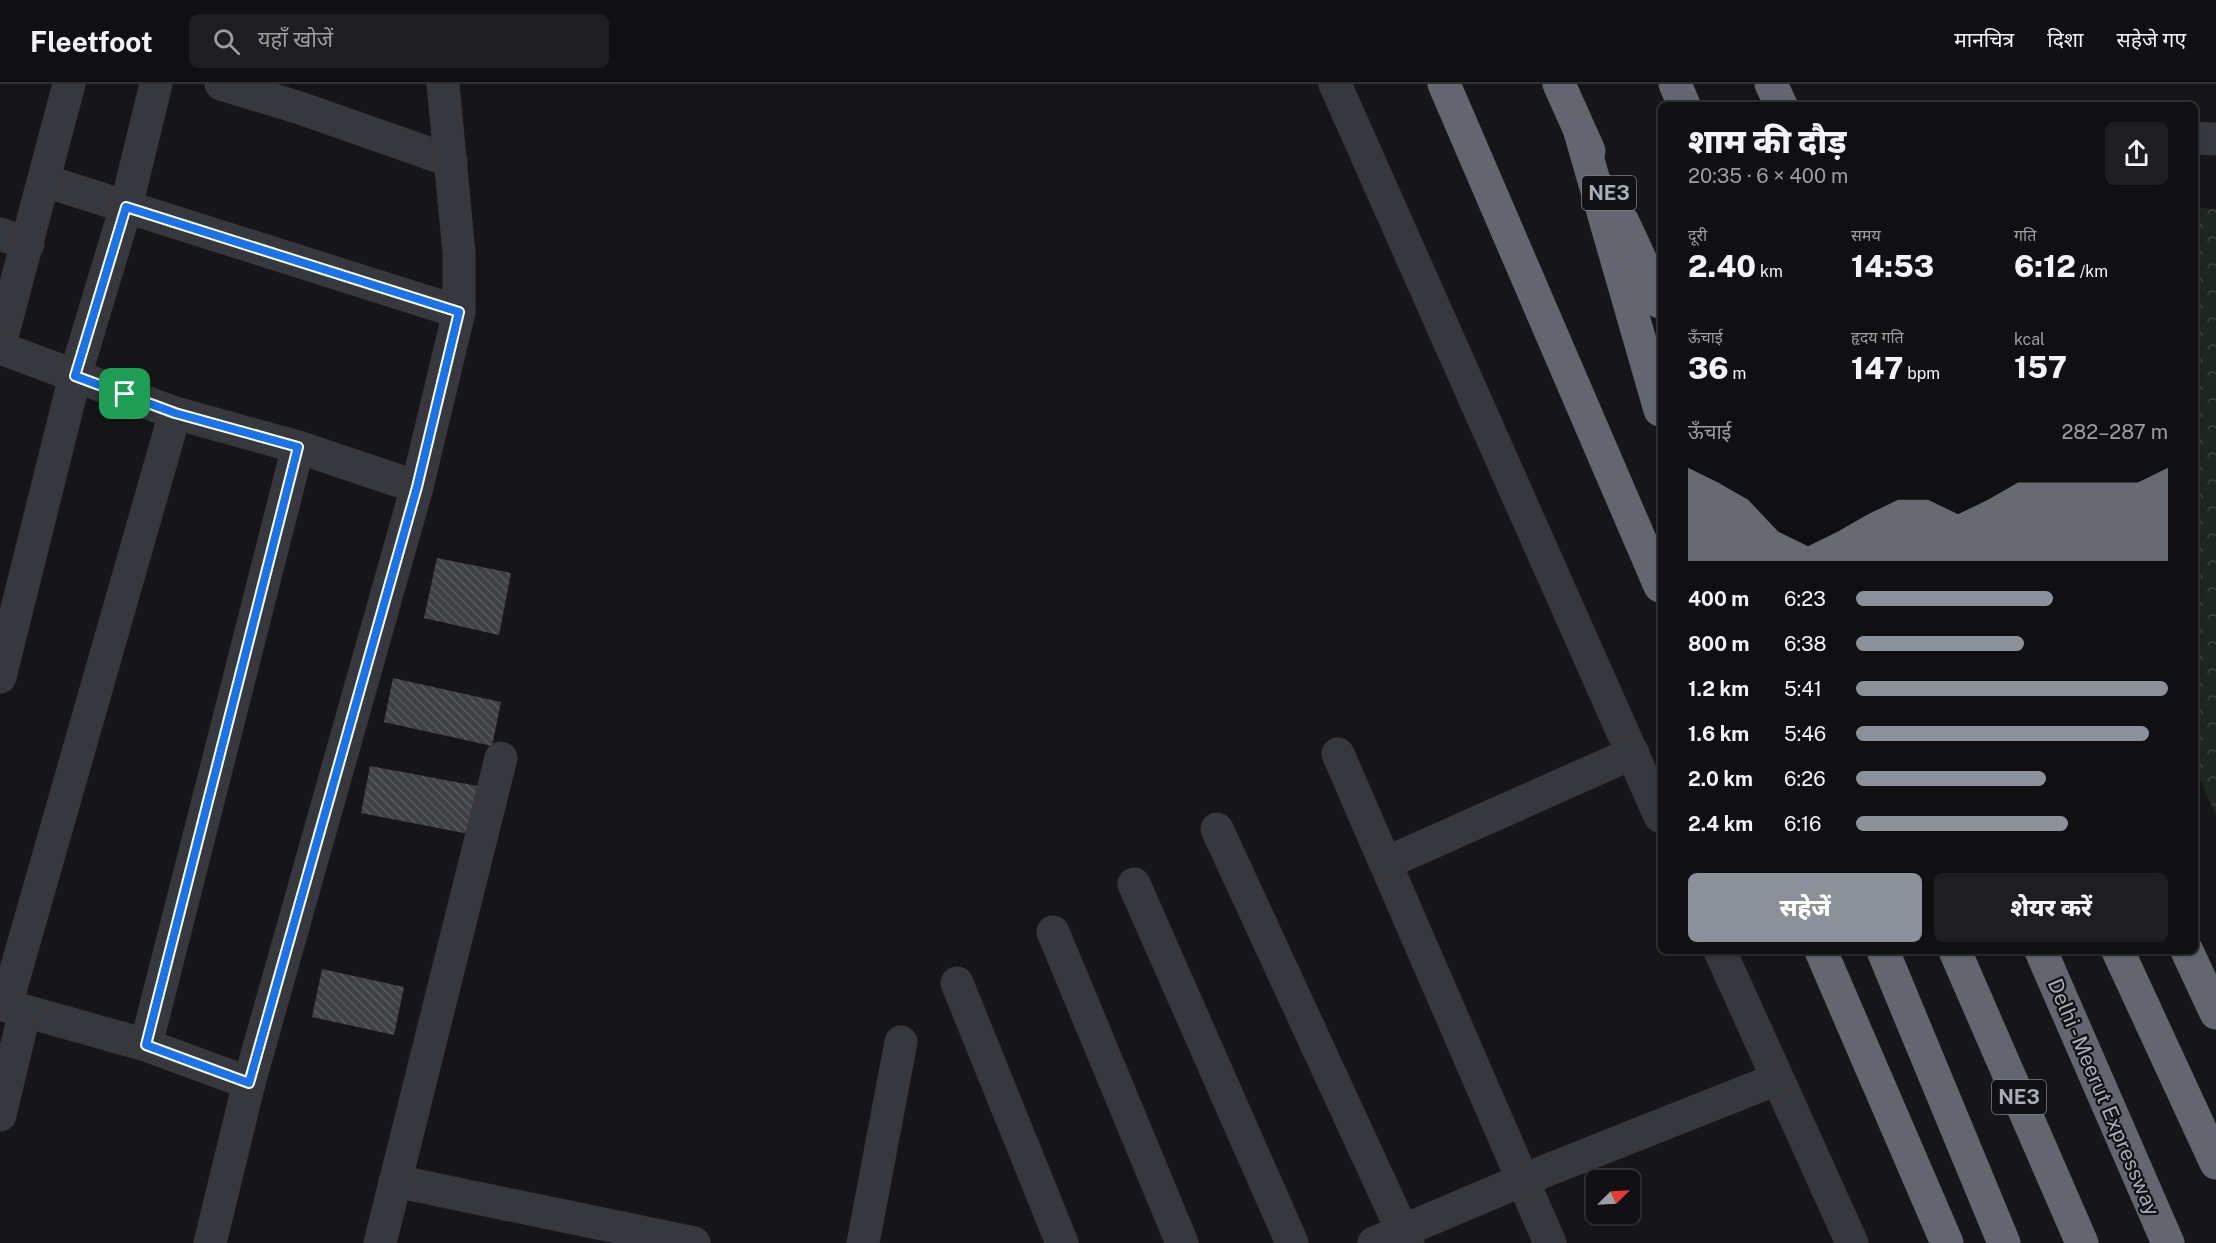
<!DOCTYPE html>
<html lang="hi">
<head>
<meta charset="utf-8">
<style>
  body { margin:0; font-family:"Public Sans","Noto Sans Devanagari",sans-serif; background:#1e1e20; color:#f1f3f6; height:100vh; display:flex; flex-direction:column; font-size:22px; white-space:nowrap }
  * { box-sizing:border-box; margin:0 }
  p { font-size:20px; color:#9c9d9f }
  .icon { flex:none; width:33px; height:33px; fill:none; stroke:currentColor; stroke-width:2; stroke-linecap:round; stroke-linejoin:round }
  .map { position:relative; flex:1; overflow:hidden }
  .drawer { position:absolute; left:1658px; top:18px; width:540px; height:852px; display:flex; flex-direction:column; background:#101012; border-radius:9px; box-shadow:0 2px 4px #0004,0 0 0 2px #303032 }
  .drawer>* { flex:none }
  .needle { width:39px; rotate:66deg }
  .fabs { position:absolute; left:1586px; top:1086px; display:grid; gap:12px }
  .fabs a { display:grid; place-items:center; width:54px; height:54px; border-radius:9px; background:#101012; box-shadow:0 2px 4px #0004,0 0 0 2px #303032; font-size:30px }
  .pin { position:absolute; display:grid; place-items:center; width:51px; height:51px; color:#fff; margin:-26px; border-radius:12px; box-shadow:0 3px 9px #0006 }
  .round { display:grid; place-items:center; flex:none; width:63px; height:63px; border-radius:9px; background:#1e1e20 }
  .head { display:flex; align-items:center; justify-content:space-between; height:102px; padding:0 30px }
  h1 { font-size:33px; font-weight:800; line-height:45px }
  .stats { display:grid; grid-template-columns:repeat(3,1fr); gap:9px; height:102px; padding:6px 30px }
  .stats div { display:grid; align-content:center }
  .stats b { font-size:30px; font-weight:800 }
  .stats small { font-size:16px; font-weight:400 }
  .stats p { font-size:16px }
  .chart { height:168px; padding:12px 30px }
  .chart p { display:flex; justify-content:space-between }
  .chart svg { width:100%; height:108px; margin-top:6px; fill:#8c9099; opacity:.7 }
  .button { display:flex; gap:12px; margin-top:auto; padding:12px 30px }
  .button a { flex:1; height:69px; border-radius:9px; background:#8c9099; color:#fff; font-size:24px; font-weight:800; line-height:69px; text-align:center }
  .button a+a { background:#1e1e20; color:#f1f3f6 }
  ul { padding:0 30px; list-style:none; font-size:20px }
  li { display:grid; grid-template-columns:96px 72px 1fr; align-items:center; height:45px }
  li i { height:15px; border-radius:8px; background:#8c9099 }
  header { display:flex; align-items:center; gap:36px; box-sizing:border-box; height:84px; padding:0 30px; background:#101012; border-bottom:2px solid #303032 }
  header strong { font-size:28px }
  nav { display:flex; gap:33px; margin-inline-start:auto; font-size:21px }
  .search { width:420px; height:54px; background:#1e1e20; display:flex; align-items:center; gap:15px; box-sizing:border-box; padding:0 21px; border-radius:9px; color:#9c9d9f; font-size:22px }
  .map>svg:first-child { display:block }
  .forest { fill:url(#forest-crowns) }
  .building { fill:url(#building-back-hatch) }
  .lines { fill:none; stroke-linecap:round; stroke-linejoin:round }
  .minor { stroke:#37383d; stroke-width:33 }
  .highway { stroke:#63666e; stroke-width:33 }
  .route-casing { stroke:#fff; stroke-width:12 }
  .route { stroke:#1a73e8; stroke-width:8 }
  .labels { text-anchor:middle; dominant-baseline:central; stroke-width:4.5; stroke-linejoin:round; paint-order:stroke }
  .shield { fill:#111113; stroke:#7b7e86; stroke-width:1.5 }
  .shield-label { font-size:20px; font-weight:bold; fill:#a8adb8 }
  .street-label { font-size:21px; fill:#a8adb8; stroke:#111113 }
</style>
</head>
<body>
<header>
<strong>Fleetfoot</strong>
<div class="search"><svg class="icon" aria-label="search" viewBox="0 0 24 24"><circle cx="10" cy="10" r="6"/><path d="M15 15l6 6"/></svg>यहाँ खोजें</div>
<nav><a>मानचित्र</a><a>दिशा</a><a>सहेजे गए</a></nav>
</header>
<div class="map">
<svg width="2216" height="1159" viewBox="0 0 2216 1159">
  <defs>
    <pattern id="forest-crowns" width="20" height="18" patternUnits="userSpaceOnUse" patternTransform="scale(1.5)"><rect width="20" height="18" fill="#1e261f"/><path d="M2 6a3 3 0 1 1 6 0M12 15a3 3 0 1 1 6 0" fill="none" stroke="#3c433d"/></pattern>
    <pattern id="building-back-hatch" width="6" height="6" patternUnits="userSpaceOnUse" patternTransform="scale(1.5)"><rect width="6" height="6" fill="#404145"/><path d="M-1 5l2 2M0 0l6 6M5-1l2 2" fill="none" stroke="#595a5e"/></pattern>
  </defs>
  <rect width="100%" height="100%" fill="#161618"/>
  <path class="forest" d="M2195,123l21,2v606l-22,-49z"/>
  <g class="building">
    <path d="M437,474l74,15 -12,62 -75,-17z"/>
    <path d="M393,594l108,24 -9,44 -108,-24z"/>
    <path d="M370,682l113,21 -9,48 -113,-22z"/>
    <path d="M322,885l82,18 -10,48 -82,-18z"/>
  </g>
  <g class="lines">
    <g class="minor">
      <path d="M221,0l79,24 151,53"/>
      <path d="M1335,0l325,732"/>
      <path d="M2194,54l22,1"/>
      <path d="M45,97l414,131"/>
      <path d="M0,150l28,10"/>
      <path d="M0,260l69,-260"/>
      <path d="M0,264l175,65 123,34 119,40"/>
      <path d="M0,593l75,-301 51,-169 30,-123"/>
      <path d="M1338,670l212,489"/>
      <path d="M1217,745l191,414"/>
      <path d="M1386,779l247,-110"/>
      <path d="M1134,800l158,359"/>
      <path d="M1053,848l129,311"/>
      <path d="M1720,867l132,292"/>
      <path d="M957,899l105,260"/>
      <path d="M0,920l146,41 103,38"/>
      <path d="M6,921l169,-592"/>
      <path d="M146,961l152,-598"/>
      <path d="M0,1031l25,-104"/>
      <path d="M395,1097l299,62"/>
      <path d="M210,1159l39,-160 168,-596 42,-175v-59l-16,-169"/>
      <path d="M380,1159l121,-485"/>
      <path d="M863,1159l38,-201"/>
      <path d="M1374,1159l151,-64 252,-100"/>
    </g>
    <g class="highway">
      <path d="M1444,0l216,502"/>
      <path d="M1559,0l30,67"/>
      <path d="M1675,0l9,21"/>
      <path d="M1771,0l10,21"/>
      <path d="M1580,48l80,278"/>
      <path d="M1623,138l37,80"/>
      <path d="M1821,867l126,292"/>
      <path d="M1883,867l121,292"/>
      <path d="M1955,867l127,292"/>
      <path d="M2041,867l127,292"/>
      <path d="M2118,867l98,212"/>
      <path d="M2187,867l29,62"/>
    </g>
  </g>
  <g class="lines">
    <g class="route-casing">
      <path id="route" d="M126,123l333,105 -42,175 -168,596 -103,-38 152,-598 -123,-34 -100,-37z"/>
    </g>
    <use href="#route" class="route"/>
  </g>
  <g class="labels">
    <g class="shield">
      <rect x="1582" y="92" width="54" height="34" rx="4.5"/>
      <rect x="1992" y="996" width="54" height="34" rx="4.5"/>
    </g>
    <g class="shield-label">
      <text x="1609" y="109">NE3</text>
      <text x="2019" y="1013">NE3</text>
    </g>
    <g class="street-label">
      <text transform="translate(2104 1013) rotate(67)">Delhi - Meerut Expressway</text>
    </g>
  </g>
</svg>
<div class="fabs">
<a><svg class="needle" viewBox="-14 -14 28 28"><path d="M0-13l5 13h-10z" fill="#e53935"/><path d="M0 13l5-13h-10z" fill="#9c9d9f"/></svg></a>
</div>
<div class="pin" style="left:125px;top:310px;background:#1e9e55"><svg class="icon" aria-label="arrive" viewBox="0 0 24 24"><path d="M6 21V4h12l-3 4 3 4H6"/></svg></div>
<section class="drawer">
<div class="head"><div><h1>शाम की दौड़</h1><p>20:35 · 6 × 400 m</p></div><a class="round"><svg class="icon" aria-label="share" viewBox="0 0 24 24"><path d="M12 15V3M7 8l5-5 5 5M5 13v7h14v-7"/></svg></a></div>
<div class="stats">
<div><p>दूरी</p><b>2.40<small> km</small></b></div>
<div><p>समय</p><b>14:53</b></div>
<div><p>गति</p><b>6:12<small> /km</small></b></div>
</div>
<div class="stats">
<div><p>ऊँचाई</p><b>36<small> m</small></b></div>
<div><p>हृदय गति</p><b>147<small> bpm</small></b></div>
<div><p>kcal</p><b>157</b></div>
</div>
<div class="chart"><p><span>ऊँचाई</span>282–287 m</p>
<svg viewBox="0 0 160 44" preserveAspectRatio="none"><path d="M0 44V6L10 12L20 19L30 32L40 38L50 32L60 25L70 19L80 19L90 25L100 19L110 12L120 12L130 12L140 12L150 12L160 6V44z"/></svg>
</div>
<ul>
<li><b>400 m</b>6:23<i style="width:63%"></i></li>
<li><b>800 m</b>6:38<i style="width:54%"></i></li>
<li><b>1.2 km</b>5:41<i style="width:100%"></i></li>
<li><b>1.6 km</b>5:46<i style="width:94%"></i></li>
<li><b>2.0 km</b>6:26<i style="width:61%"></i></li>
<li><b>2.4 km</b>6:16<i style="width:68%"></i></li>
</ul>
<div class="button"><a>सहेजें</a><a>शेयर करें</a></div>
</section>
</div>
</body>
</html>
